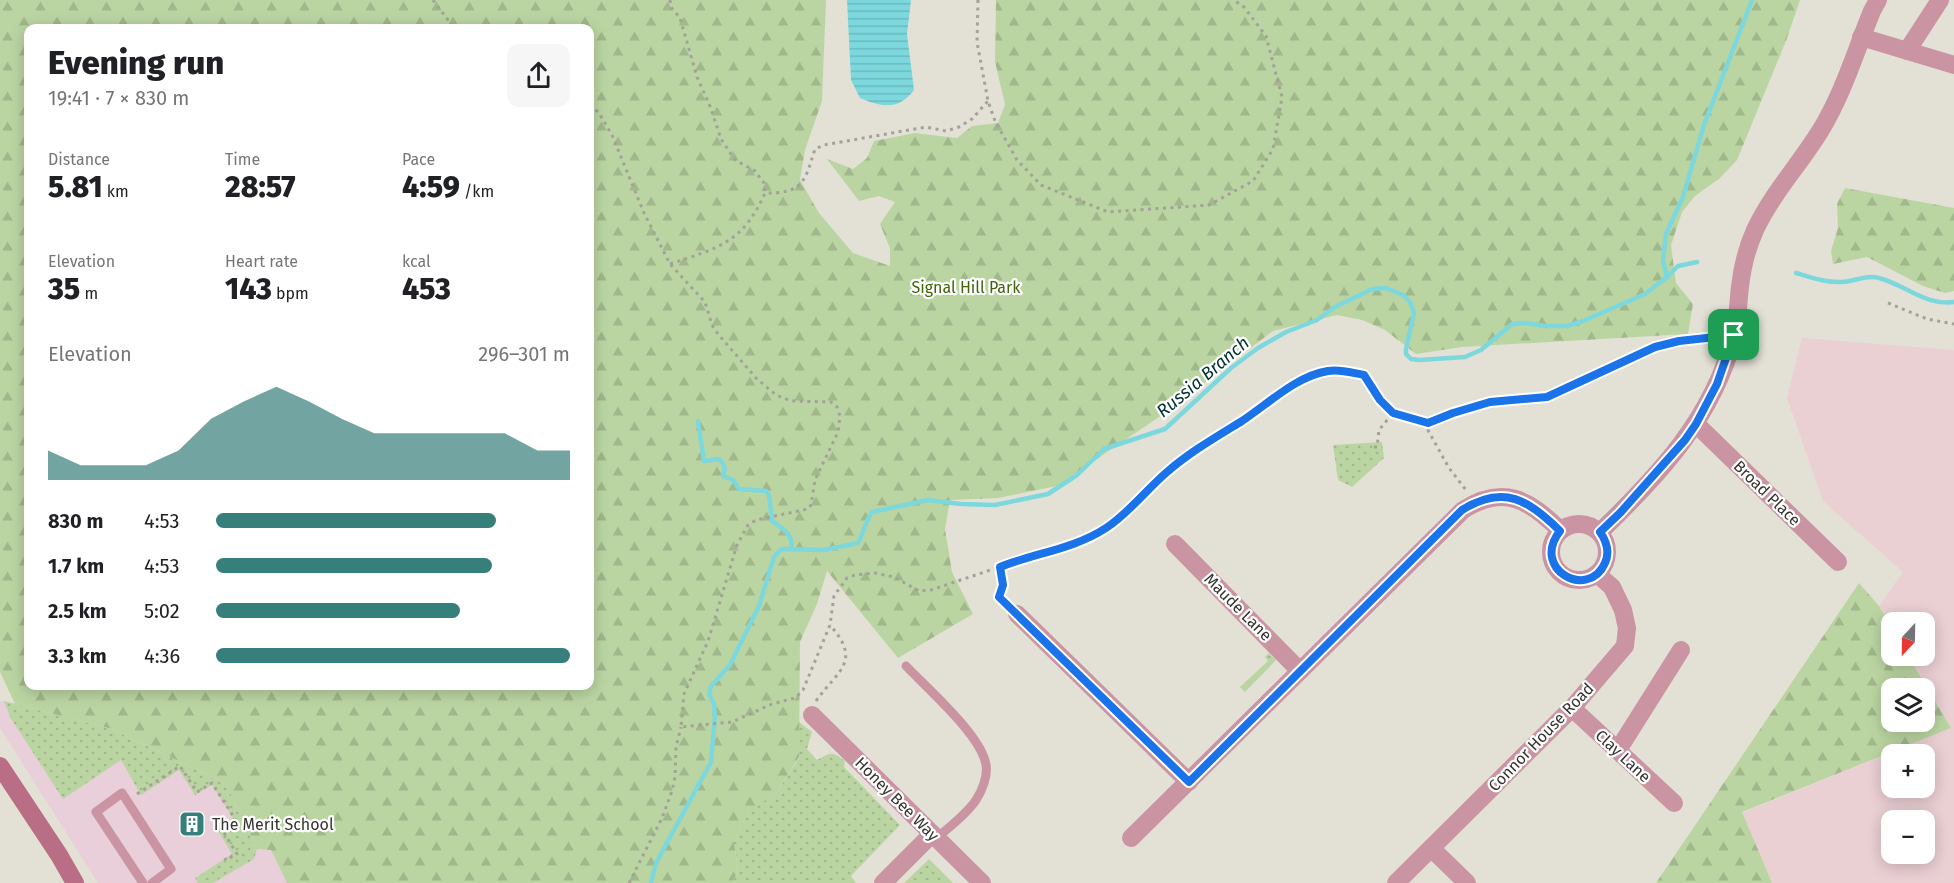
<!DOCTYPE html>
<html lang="en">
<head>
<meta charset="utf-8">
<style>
  body { margin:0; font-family:"Fira Sans",sans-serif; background:#f6f6f6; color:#202124; height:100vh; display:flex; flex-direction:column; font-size:22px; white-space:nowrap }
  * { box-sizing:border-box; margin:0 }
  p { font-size:20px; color:#757577 }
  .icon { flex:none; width:33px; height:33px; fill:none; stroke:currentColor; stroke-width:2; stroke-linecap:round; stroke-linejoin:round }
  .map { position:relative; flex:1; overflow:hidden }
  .drawer { position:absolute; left:24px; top:24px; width:570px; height:666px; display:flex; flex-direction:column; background:#fff; border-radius:12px; box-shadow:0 3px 15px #0003 }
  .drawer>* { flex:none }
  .needle { width:39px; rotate:202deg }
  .fabs { position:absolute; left:1881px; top:612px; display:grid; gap:12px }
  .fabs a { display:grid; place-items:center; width:54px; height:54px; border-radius:12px; background:#fff; box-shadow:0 3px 15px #0003; font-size:30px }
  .pin { position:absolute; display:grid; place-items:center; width:51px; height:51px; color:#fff; margin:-26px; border-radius:12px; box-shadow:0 3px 9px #0006 }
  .round { display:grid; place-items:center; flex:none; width:63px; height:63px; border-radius:12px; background:#f6f6f6 }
  .head { display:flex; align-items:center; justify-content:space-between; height:102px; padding:0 24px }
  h1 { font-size:33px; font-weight:800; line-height:45px }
  .stats { display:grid; grid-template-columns:repeat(3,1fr); gap:9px; height:102px; padding:6px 24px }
  .stats div { display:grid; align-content:center }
  .stats b { font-size:30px; font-weight:800 }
  .stats small { font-size:16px; font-weight:400 }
  .stats p { font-size:16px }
  .chart { height:168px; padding:12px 24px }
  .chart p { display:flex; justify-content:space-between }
  .chart svg { width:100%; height:108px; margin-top:6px; fill:#377f7b; opacity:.7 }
  ul { padding:0 24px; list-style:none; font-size:20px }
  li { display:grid; grid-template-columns:96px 72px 1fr; align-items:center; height:45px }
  li i { height:15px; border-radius:8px; background:#377f7b }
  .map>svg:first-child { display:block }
  .commercial { fill:#e8cfd9 }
  .industrial { fill:#eacfd3; fill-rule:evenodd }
  .green { fill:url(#green-dots) }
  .forest { fill:url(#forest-firs); fill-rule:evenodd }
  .water { fill:url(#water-rules) }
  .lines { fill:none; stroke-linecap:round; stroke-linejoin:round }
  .stream { stroke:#7cd8dd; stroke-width:4.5 }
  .path { stroke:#a3a198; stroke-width:3; stroke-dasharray:3 4.5; stroke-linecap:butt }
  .lane { stroke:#ca94a3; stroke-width:9 }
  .street { stroke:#ca94a3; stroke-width:18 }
  .secondary { stroke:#ba6e85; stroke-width:18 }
  .route-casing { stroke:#fff; stroke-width:12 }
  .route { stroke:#1a73e8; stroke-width:8 }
  .labels { text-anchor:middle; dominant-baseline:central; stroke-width:4.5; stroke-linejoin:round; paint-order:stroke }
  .park-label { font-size:16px; fill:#406308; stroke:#fff }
  .street-label { font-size:16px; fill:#34332f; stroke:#fff }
  .poi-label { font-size:16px; fill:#34332f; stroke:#fff; text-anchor:start }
  .water-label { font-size:18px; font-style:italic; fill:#013032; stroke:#fff }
</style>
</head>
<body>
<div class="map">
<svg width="1954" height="883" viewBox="0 0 1954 883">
  <defs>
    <pattern id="green-dots" width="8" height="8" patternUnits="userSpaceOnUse" patternTransform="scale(1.5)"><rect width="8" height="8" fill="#bbd5a2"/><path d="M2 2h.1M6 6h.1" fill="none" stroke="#a1b78c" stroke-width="1.8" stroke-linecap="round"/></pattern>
    <pattern id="forest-firs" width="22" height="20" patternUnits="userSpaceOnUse" patternTransform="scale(1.5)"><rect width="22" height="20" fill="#bbd5a2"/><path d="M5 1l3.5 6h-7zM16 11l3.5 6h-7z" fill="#a1b78c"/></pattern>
    <pattern id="water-rules" width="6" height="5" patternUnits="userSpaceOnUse" patternTransform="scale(1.5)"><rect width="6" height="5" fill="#7cd8dd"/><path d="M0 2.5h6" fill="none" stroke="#6cbabe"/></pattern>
  </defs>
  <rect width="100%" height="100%" fill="#e3e1d6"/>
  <path class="commercial" d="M0,701h4l110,29 112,54 31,65 14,1 16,33h-189l-98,-155z"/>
  <path class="industrial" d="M1802,338l152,12v533h-182l-30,-70 209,-85 -43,-72h16v-34h-32l-1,5 -12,-21 24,-34 -80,-71 -36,-103zM1892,754h32v34h-32zM1892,820h32v34h-32z"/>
  <g class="green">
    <path d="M1382,442l2,16 -32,29 -14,-7 -5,-35z"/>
    <path d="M1269,653l7,7 -31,32 -5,-5 28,-26 -3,-4z"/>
    <path d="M4,701l108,28 114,55 31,65 -3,10 -41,24h-15l-3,-5 37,-24 -15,-25 16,-11 -21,-33 -17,10 -16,-25 -38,25 -20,-35 -58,39 -53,-82z"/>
    <path d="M799,722l13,10 -5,17 10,11c13,-7 15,-10 28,1l-1,6 56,58 -49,51 5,7h-124l6,-12 -4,-29 16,-34 25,-13 24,-37z"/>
    <path d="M929,859l24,24h-49z"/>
  </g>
  <g class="forest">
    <path d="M0,0h826l-4,101 -17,49 -5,30 19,33 34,40 37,13v-18l-10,-24 15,-22 -16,-6 -20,5 -32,-42 26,10 14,-11 7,-17 41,-8 42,5 15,-12 26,-3 7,-19 -10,-42 1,-62h804l-14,41 -49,119 -17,18 -25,18 -13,16 -11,33 5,38 17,21 -5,30 -226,13 -46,7 -31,-24 -23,-10 -25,-5 -64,16 -108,82 -108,73 -59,12 -48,2 -5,29 7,43 21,42 -75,44 -71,-87 -10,33 -17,38 -1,115 -24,38 -25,14 -16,33 4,29 -6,12h-445l-16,-33 -14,-1 -31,-65 -114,-55 -97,-25 -15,-32zM28,28h562v658h-562z"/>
    <path d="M1845,188l109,20v83l-9,2 -22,-7 -56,-29 -34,7 -2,-13 7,-23 -1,-24z"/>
    <path d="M1859,583l20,23 12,21 1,29h16l43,72 -209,84 30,71h-116zM1892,688h32v34h-32z"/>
  </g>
  <path class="water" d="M847,0h64l-4,34 7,56c-16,21 -32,17 -54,8l-9,-18z"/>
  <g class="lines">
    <g class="stream">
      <path d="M1796,273c14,4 30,10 46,9 11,0 26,-8 37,-4 27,7 46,28 75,24"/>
      <path d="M1667,277l-4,-16 3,-27 17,-37 21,-72 48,-125"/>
      <path d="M698,421l6,40 15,-2c6,6 7,9 4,17l10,4 6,9 27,2 3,4 3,26c10,7 22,14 19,27"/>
      <path d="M651,883l5,-20 55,-101 4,-45 -1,-13 -5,-10 2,-8 19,-21 29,-59 15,-49 7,-8 43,1 34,-7c6,-11 7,-21 14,-31l56,-12 33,4 34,1 53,-11 29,-19 27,-26 61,-20 66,-61 27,-20 28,-16 31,-12 18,-13 37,-18 14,-1 17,7 7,7 4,11 -8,36v5l5,5 8,1 46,-3 16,-7 31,-26 14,-1 20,3h21l16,-5 62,-27 22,-17 11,-11 19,-4"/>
    </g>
    <g class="path">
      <path d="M433,0l21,28"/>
      <path d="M670,0l1,7 9,11 17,59 13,29 11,33 14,21 20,11 9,12 1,10"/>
      <path d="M978,0l-1,42 11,59 7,20 22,39 24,25 67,27 101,-7 44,-24 20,-32 9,-52 -16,-61 -22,-29 -10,-7"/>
      <path d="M590,105l9,8 13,22 32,78 26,51 35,38 7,23 6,9 38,44 20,17 15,6 40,1 6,5 3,9 -2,16 -23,48 -4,25 -3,4 -52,11 -8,5 -11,20 -29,96 -24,53 -3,33 51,-5 40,-18 23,-6 8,-8 27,-65 4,-29 13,-18 8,-3 20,-2 19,4 25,14 12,-1 101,-34 22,-5 41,-16 13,-8 60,-56 22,-18 111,-72 25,-10 13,-1 25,5 16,25 13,13 35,10 25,-10 36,-11 58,-5 108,-50 24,-6 38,-5"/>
      <path d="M670,264c48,-16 73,-21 95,-71 38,1 40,-12 50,-44l9,-4 102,-18 20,4 13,-4 13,-8 16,-18"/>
      <path d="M1888,303l39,16 27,5"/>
      <path d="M1424,423l25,45 17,22"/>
      <path d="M1374,447h3l2,-17 14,-17"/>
      <path d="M1000,567l3,18 -4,12 6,6"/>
      <path d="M816,701c23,-32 46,-39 14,-76"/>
      <path d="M137,794l43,-28 17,26 15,-9 23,36 -14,9 16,26 -11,6 -1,-2"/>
      <path d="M629,883l33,-65 10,-27 3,-14 1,-30 5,-20"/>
    </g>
    <g class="lane">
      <path d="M906,666c21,22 76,70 80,99 2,11 -4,26 -10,35 -9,14 -27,27 -39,38"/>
      <path d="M143,883l-47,-71 26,-19 49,76 -19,14"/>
    </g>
    <g class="street">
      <path d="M1861,37l93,28"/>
      <path d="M1907,51l33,-51"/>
      <path d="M1696,424l142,138"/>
      <circle cx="1579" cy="552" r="28"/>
      <path d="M1600,532c59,-57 113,-114 134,-196 4,-16 4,-33 6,-49 2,-19 7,-39 15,-57 18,-38 46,-67 67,-102 22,-37 34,-78 50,-117l6,-11"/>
      <path d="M1175,544l125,127"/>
      <path d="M1017,614l172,168"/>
      <path d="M1572,708l102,95"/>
      <path d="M812,715l170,168"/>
      <path d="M1618,750l63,-100"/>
      <path d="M1131,838l332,-328c41,-26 66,-10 97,20"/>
      <path d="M1431,848l36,35"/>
      <path d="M883,883l49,-49"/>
      <path d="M1396,883l176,-175 53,-62 2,-18 -4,-18 -11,-23 -15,-13"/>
    </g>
    <path class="secondary" d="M0,766l59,89 16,28"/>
  </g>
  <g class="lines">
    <g class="route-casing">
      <path id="route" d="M1734,335l-17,49 -21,40 -11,16 -65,73 -20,19c7,10 10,20 5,31 -17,38 -75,6 -45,-32 -31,-31 -56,-47 -98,-21l-273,272 -190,-185 4,-12 -3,-18c35,-14 74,-18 106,-39 23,-15 40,-38 61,-56 23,-20 49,-35 75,-51 26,-17 54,-45 86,-50 13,-2 24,2 36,4l16,25 13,13 35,10 25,-10 37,-11 57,-5 108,-50 24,-6z"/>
    </g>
    <use href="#route" class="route"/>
  </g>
  <defs>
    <g id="building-square" transform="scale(1.35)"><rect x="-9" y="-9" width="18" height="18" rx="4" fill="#377f7b" stroke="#fff"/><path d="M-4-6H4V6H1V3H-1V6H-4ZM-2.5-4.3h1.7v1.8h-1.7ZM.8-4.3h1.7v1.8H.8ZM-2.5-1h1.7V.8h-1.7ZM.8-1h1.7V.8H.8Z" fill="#fff"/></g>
  </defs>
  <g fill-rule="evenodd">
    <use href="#building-square" x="192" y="824"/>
  </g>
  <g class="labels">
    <g class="park-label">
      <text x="966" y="287">Signal Hill Park</text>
    </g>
    <g class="street-label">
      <text transform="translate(1767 493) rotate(44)">Broad Place</text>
      <text transform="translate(1238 607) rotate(45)">Maude Lane</text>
      <text transform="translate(1541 737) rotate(-46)">Connor House Road</text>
      <text transform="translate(1623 756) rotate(43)">Clay Lane</text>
      <text transform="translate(897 799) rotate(45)">Honey Bee Way</text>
    </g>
    <g class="poi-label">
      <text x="212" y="824">The Merit School</text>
    </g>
    <g class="water-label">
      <text transform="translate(1203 377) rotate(-40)">Russia Branch</text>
    </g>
  </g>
</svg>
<div class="fabs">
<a><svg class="needle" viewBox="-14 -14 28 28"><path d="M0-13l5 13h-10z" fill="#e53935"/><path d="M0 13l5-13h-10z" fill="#757577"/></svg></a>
<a><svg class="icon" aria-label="layers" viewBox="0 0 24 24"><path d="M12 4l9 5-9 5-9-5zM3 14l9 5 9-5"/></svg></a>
<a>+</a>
<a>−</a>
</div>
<div class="pin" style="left:1734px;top:335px;background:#1e9e55"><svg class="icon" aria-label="arrive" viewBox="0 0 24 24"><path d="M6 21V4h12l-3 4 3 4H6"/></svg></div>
<section class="drawer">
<div class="head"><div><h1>Evening run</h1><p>19:41 · 7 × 830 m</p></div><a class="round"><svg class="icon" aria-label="share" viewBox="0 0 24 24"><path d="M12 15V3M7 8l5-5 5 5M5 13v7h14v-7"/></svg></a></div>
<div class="stats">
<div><p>Distance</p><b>5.81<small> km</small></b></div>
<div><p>Time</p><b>28:57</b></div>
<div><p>Pace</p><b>4:59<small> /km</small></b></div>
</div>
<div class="stats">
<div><p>Elevation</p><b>35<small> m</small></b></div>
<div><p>Heart rate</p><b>143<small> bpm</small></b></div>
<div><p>kcal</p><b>453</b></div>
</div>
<div class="chart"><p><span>Elevation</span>296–301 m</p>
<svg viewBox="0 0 160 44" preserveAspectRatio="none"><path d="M0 44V32L10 38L20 38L30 38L40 32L50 19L60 12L70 6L80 12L90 19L100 25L110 25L120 25L130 25L140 25L150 32L160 32V44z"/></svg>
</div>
<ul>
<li><b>830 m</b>4:53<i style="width:79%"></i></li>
<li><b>1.7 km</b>4:53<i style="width:78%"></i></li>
<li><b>2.5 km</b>5:02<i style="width:69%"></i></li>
<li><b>3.3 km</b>4:36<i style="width:100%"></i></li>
</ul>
</section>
</div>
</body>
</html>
